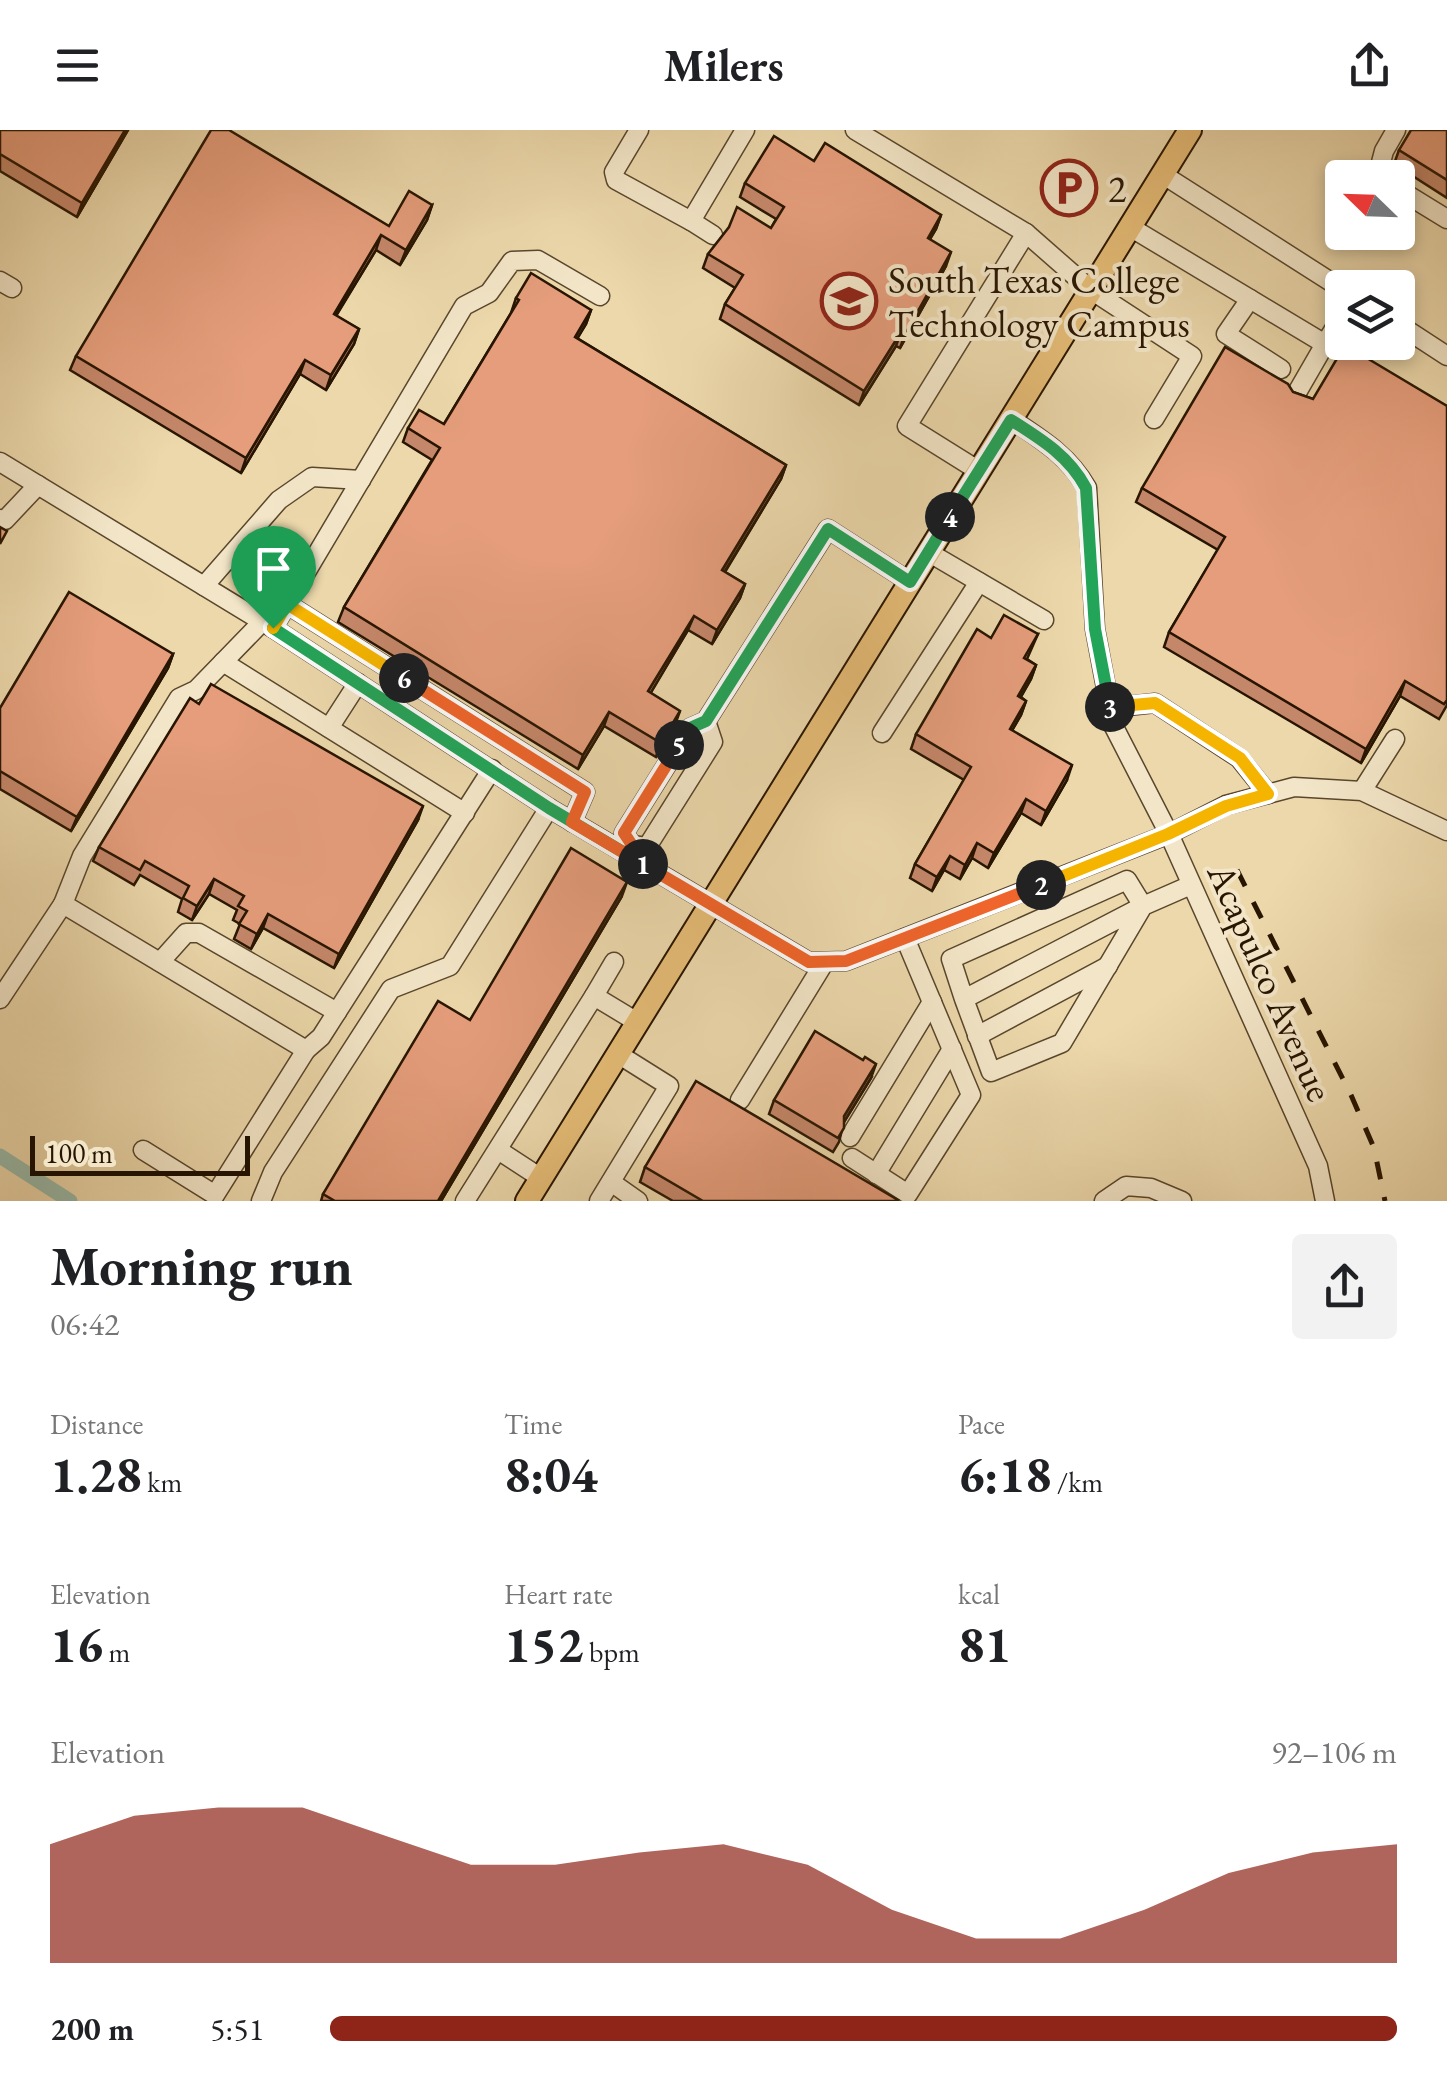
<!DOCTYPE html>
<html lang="en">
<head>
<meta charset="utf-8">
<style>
  body { margin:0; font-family:"EB Garamond",serif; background:#f2f2f2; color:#202124; height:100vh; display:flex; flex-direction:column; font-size:38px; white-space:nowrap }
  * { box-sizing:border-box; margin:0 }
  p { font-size:32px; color:#757577 }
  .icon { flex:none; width:55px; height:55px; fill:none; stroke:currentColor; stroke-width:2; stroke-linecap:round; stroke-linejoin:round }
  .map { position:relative; height:1071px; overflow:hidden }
  .drawer { display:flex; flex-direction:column; background:#fff; flex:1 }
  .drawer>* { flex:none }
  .needle { width:65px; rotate:293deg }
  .buttons { position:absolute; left:1325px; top:30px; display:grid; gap:20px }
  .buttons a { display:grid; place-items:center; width:90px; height:90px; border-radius:10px; background:#fff; box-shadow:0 5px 15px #0003; font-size:50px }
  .scale { position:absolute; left:30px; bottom:25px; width:220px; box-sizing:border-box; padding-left:10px; border:5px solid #281501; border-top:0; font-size:28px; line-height:35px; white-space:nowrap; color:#281501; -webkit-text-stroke:8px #f3e6c8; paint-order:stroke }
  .pin { position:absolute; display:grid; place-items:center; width:85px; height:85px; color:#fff; margin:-102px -42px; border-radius:50% 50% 50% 0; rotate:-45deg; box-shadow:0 0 10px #0007 }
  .pin .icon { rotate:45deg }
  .km { position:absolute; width:50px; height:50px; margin:-25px; border-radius:50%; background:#222; color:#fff; font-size:28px; line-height:50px; text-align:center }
  .round { display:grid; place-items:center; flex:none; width:105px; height:105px; border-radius:10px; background:#f2f2f2 }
  .head { display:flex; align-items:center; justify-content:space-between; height:170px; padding:0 50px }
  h1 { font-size:55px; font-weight:700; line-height:75px }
  .stats { display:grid; grid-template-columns:repeat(3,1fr); gap:15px; height:170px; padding:10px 50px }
  .stats div { display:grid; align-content:center }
  .stats b { font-size:50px; font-weight:700 }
  .stats small { font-size:28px; font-weight:400 }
  .stats p { font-size:28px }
  .chart { height:280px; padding:20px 50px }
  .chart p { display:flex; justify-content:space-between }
  .chart svg { width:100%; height:180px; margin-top:10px; fill:#8f2418; opacity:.7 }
  ul { padding:0 50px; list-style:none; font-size:32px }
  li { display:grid; grid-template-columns:160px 120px 1fr; align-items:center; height:75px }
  li i { height:25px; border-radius:12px; background:#8f2418 }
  header { display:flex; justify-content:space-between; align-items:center; height:130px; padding:0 50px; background:#fff; font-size:45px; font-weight:700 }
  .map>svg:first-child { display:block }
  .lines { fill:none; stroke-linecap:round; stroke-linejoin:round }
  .canal { stroke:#99baa9; stroke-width:15 }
  .minor-casing { stroke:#59462c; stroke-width:21 }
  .major-casing { stroke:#281501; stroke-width:26 }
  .minor { stroke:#f3e6c8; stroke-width:18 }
  .major { stroke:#e6bc76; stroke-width:22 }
  .rail { stroke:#281501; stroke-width:5; stroke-dasharray:18 18; stroke-linecap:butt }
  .wall { fill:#c5876a; stroke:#281501; stroke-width:2.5 }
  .shaded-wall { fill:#a06e56; stroke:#281501; stroke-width:2.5 }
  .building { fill:#e59d7b; stroke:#281501; stroke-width:2.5 }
  .split-1-casing { stroke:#fff; stroke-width:20 }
  .split-2-casing { stroke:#fff; stroke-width:20 }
  .split-3-casing { stroke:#fff; stroke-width:20 }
  .split-4-casing { stroke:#fff; stroke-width:20 }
  .split-5-casing { stroke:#fff; stroke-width:20 }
  .split-6-casing { stroke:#fff; stroke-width:20 }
  .split-7-casing { stroke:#fff; stroke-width:20 }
  .split-1 { stroke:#22a559; stroke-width:12 }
  .split-2 { stroke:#f0652b; stroke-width:12 }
  .split-3 { stroke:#f5b400; stroke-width:12 }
  .split-4 { stroke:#22a559; stroke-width:12 }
  .split-5 { stroke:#22a559; stroke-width:12 }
  .split-6 { stroke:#f0652b; stroke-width:12 }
  .split-7 { stroke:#f5b400; stroke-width:12 }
  .labels { text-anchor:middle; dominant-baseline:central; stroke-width:8; stroke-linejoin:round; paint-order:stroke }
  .poi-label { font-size:38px; fill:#281501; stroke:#f3e6c8; text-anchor:start }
  .street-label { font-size:38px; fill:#281501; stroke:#f3e6c8 }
</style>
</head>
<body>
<header><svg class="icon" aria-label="menu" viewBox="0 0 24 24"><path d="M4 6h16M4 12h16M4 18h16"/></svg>Milers<svg class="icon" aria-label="share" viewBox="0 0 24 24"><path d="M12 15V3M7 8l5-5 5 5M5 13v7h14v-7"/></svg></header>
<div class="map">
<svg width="1447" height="1071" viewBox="0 0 1447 1071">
  <rect width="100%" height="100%" fill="#ecd8ab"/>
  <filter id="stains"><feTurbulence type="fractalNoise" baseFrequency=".002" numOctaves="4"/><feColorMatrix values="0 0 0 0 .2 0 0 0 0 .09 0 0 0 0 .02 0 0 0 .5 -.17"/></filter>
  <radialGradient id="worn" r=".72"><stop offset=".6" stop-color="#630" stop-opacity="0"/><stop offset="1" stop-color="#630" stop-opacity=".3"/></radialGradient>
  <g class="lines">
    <path class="canal" d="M0,1026l70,45"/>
    <g class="minor-casing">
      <g id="minor">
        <path d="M639,0l-25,42 2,8 75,41"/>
        <path d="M855,0l171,103 65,57 101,66 -38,63"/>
        <path d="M1162,44l180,115"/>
        <path d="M1383,48l-4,-8 5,-19 12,-21"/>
        <path d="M1398,59l49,30"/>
        <path d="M1130,97l120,72 -24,35 55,35"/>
        <path d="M713,105l-22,-14 54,-91"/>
        <path d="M0,151l12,7"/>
        <path d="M1250,169l75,45 17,-28"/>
        <path d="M1398,194l49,32"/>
        <path d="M1295,266l30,-52"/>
        <path d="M1011,289c30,20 58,37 76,69l8,141 18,96 56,109 149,332 7,35"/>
        <path d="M0,332l273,166 276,180 260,154 37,-1 323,-127 57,-29 68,-18 68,4 85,40"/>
        <path d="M979,341l-72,-45 119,-193"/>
        <path d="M0,389l5,1 33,-35"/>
        <path d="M928,422l116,68"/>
        <path d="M204,456l75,-86 33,-23 49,3"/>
        <path d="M287,474l298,188 -13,30"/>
        <path d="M262,492l-66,68 -17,8 -97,158 -19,48 243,146 15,-13 171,-268"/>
        <path d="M273,498l191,-322 25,-13 23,-32 26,-1 62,36"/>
        <path d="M223,532l242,151"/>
        <path d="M1110,578l45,-5 84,55 29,36"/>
        <path d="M329,598l29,-45"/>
        <path d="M882,603l97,-151"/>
        <path d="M1362,661l33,-52"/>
        <path d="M632,715l-8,-12 66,-105 16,-7 122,-192 82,53"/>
        <path d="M632,715l15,2 66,-105 -7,-21"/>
        <path d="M160,832l26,-29h13l138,79"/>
        <path d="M594,866l20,-34"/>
        <path d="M0,869l63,-95"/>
        <path d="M964,869l-13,-40 176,-79 16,26 -81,137 -71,29 -27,-73 179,-93 48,-21"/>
        <path d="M977,906l131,-70"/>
        <path d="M740,970l84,-137"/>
        <path d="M850,1007l82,-135"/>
        <path d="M143,1020l72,45 91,-145"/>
        <path d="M498,1020l43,28"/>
        <path d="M852,1028l56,36 63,-99 -66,-157"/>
        <path d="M876,1044l76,-125"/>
        <path d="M611,1052l27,19"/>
        <path d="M261,1071l12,-29 118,-183 59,-23 99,-158"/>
        <path d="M465,1071l129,-205 43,26"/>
        <path d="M599,1071l70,-115 -51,-32"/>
        <path d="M1104,1071l22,-15 25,2 31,13"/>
      </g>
    </g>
    <g class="major-casing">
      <path id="major" d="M527,1071l663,-1071"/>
    </g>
    <use href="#minor" class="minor"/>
    <use href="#major" class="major"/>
    <path class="rail" d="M1237,740l114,225 23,53 11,53"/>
  </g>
  <g class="wall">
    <path d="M0,0h128l-51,87 -77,-46z"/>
    <path d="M1447,0v68l-53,-34 5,-14z"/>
    <path d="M814,31l127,54 -5,14 -6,10 16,27 -46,82 -4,-2 -37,59 -139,-86 5,-15 10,-16 -32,-20 5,-14 63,-26 5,-9 -36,-22 5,-14z"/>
    <path d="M432,75l-5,15 -27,45 -24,-15 -40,66 23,13 -5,15 -28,46 -26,-16 -59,99 -171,-103 6,-14 313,-130z"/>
    <path d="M516,168l75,12 -5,14 -9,14 209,127 -5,14 -56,93 20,12 -5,14 -28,46 -24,-14 -38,63 25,32 -19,32 -52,-31 -26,43 -240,-147 6,-15 88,-147 -29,-18 5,-14 36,-4 67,-111z"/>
    <path d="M1293,262l20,7 134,7v299l-8,14 -39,-23 -39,67 -197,-116 5,-15 49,-82 -82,-48 6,-14z"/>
    <path d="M1038,504l-11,25 9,6 -5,14 -10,18 5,4 -5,14 -9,15 55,50 -26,45 -20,-12 -33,55 -16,-10 -12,21 -16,-9 -12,21 -22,-13 5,-14 49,-84 -53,-31 5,-15 75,-96z"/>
    <path d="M173,524l-5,14 -97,163 -71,-42v-81z"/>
    <path d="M418,690l-84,148 -71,-40 -12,21 -17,-10 6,-15 -7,-4 4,-10 -28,-16 -17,26 -14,-8 4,-13 -42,-24 -6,10 -41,-24 6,-14z"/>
    <path d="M622,766l-181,305h-120l2,-7 147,-174z"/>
    <path d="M871,948l-27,44 -5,20 -6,10 -64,-38 5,-14z"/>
    <path d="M645,1037l253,34h-225l-33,-19z"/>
  </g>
  <g class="shaded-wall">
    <path d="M125,0h3l-51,87 5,-14z"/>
    <path d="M432,75l-5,15 -27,45 6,-15z"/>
    <path d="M941,85l-5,14 -14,23 6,-14z"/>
    <path d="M381,105l-5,15 -48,78 6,-14z"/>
    <path d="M951,122l-5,14 -46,82 5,-14z"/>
    <path d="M591,180l-5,14 -16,27 5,-14z"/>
    <path d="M359,199l-5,15 -28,46 5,-15z"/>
    <path d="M901,202l-5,14 -37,59 5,-14z"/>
    <path d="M305,230l-5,14 -59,99 5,-15z"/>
    <path d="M786,335l-5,14 -64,105 5,-14z"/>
    <path d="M745,454l-5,14 -28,46 5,-14z"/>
    <path d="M694,486l-6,14 -45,76 5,-15z"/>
    <path d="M173,524l-5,14 -97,163 6,-14z"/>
    <path d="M1036,535l-5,14 -18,31 5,-14z"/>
    <path d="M1405,551l-5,15 -39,67 5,-14z"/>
    <path d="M1026,571l-5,14 -16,28 5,-14z"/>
    <path d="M680,581l-5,14 -19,32 5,-14z"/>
    <path d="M609,582l-5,14 -26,43 5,-14z"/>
    <path d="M1072,635l-5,15 -26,45 5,-14z"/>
    <path d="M1026,669l-5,14 -33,55 6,-15z"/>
    <path d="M423,676l-5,14 -84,148 5,-14z"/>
    <path d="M977,713l-5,15 -12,21 5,-14z"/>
    <path d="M950,726l-6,14 -12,21 5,-14z"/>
    <path d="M214,749l-5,15 -17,26 5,-14z"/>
    <path d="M627,752l-5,14 -181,305h-3z"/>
    <path d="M268,784l-5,14 -12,21 6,-15z"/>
    <path d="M876,934l-5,14 -32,52 5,-14z"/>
  </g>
  <g class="building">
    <path d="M0,0h125l-43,73 -82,-49z"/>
    <path d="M211,0h18l160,96 20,-35 23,14 -26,45 -25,-15 -47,79 25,15 -28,46 -26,-15 -59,98 -170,-102z"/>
    <path d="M1411,0h36v50l-48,-30z"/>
    <path d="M774,6l40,25 11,-18 116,72 -13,23 23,14 -46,82 -4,-2 -37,59 -139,-87 18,-29 -35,-21 21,-27 8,-20 34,21 13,-21 -39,-24z"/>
    <path d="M531,143l60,37 -16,27 211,128 -64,105 23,14 -28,46 -23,-14 -46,75 32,20 -19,32 -52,-31 -26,43 -239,-148 96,-159 -32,-20 11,-18 25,14 75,-124 -3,-2z"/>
    <path d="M1345,215l102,61v294l-3,4 -39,-23 -39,68 -197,-117 56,-95 -83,-49 83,-141 63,37 5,8 20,7z"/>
    <path d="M0,397l7,4 -7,13z"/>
    <path d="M69,462l104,62 -96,163 -77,-46v-63z"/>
    <path d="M1004,485l34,19 -14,24 12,7 -18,31 8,5 -16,28 62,36 -26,46 -20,-12 -32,54 -17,-10 -12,22 -15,-9 -13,21 -22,-13 56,-97 -55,-33 61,-105 14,9z"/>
    <path d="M211,554l212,122 -84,148 -71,-40 -11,20 -18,-10 8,-13 -9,-5 6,-10 -30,-17 -17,27 -14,-8 6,-12 -44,-25 -5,9 -41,-23 91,-149 9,6z"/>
    <path d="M571,718l56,34 -189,319h-103l-12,-7 115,-193 32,19z"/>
    <path d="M815,901l48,29 2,-3 11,7 -32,52v12l-6,10 -64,-38z"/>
    <path d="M696,951l202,119 -1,1h-194l-58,-34z"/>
  </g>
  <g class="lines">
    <g class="split-1-casing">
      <path id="split-1" d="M273,498l276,180 94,56"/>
    </g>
    <g class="split-2-casing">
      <path id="split-2" d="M643,734l166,98 37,-1 195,-76"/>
    </g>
    <g class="split-3-casing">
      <path id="split-3" d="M1041,755l127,-51 58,-28 42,-12 -28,-36 -85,-55 -45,4"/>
    </g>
    <g class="split-4-casing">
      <path id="split-4" d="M950,387l61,-97c30,19 58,36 75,68l9,141 15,78"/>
    </g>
    <g class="split-5-casing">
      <path id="split-5" d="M679,615l11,-17 16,-7 122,-192 82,53 40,-65"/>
    </g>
    <g class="split-6-casing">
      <path id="split-6" d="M404,548l181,114 -13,30 54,32 6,-9 -8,-12 55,-88"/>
    </g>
    <g class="split-7-casing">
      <path id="split-7" d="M273,498l14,-24 117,74"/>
    </g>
    <use href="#split-1" class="split-1"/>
    <use href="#split-2" class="split-2"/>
    <use href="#split-3" class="split-3"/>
    <use href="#split-4" class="split-4"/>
    <use href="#split-5" class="split-5"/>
    <use href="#split-6" class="split-6"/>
    <use href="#split-7" class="split-7"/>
  </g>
  <defs>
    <g id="parking-ring" transform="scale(2.875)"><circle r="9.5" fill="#f3e6c8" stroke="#8f2418" stroke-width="1.5"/><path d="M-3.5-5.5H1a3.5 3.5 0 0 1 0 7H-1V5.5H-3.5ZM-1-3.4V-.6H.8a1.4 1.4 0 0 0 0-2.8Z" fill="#8f2418"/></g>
    <g id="university-ring" transform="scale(2.875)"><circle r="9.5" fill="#f3e6c8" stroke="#8f2418" stroke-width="1.5"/><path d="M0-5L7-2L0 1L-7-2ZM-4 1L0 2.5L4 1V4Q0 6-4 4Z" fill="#8f2418"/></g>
  </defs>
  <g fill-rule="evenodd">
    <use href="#parking-ring" x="1069" y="58"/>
    <use href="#university-ring" x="849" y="171"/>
  </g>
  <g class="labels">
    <g class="poi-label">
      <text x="1108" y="58">2</text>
      <text x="888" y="149">South Texas College<tspan x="888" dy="44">Technology Campus</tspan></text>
    </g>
    <g class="street-label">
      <text transform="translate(1271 852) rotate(66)">Acapulco Avenue</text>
    </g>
  </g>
  <rect width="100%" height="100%" filter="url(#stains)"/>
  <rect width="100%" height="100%" fill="url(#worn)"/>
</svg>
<div class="buttons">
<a><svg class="needle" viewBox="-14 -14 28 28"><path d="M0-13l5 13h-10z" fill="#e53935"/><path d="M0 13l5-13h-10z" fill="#757577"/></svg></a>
<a><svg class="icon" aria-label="layers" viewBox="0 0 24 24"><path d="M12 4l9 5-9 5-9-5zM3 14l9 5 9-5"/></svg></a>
</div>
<div class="scale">100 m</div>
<div class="pin" style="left:273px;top:498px;background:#1e9e55"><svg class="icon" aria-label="arrive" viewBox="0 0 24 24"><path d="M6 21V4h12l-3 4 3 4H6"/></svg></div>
<b class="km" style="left:643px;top:734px">1</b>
<b class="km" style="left:1041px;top:755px">2</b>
<b class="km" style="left:1110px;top:577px">3</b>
<b class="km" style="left:950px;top:387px">4</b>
<b class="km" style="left:679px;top:615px">5</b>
<b class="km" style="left:404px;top:548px">6</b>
</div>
<section class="drawer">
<div class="head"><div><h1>Morning run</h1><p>06:42</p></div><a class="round"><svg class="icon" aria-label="share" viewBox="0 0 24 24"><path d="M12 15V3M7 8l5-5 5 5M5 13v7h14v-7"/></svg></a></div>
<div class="stats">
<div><p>Distance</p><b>1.28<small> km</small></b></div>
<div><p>Time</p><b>8:04</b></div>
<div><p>Pace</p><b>6:18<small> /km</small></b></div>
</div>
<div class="stats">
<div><p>Elevation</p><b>16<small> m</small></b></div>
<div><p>Heart rate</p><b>152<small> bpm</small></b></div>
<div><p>kcal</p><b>81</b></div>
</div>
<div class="chart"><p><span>Elevation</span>92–106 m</p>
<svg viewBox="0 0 160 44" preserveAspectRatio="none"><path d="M0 44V15L10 8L20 6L30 6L40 13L50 20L60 20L70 17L80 15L90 20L100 31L110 38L120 38L130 31L140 22L150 17L160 15V44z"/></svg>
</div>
<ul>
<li><b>200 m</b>5:51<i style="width:100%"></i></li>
</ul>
</section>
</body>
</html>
